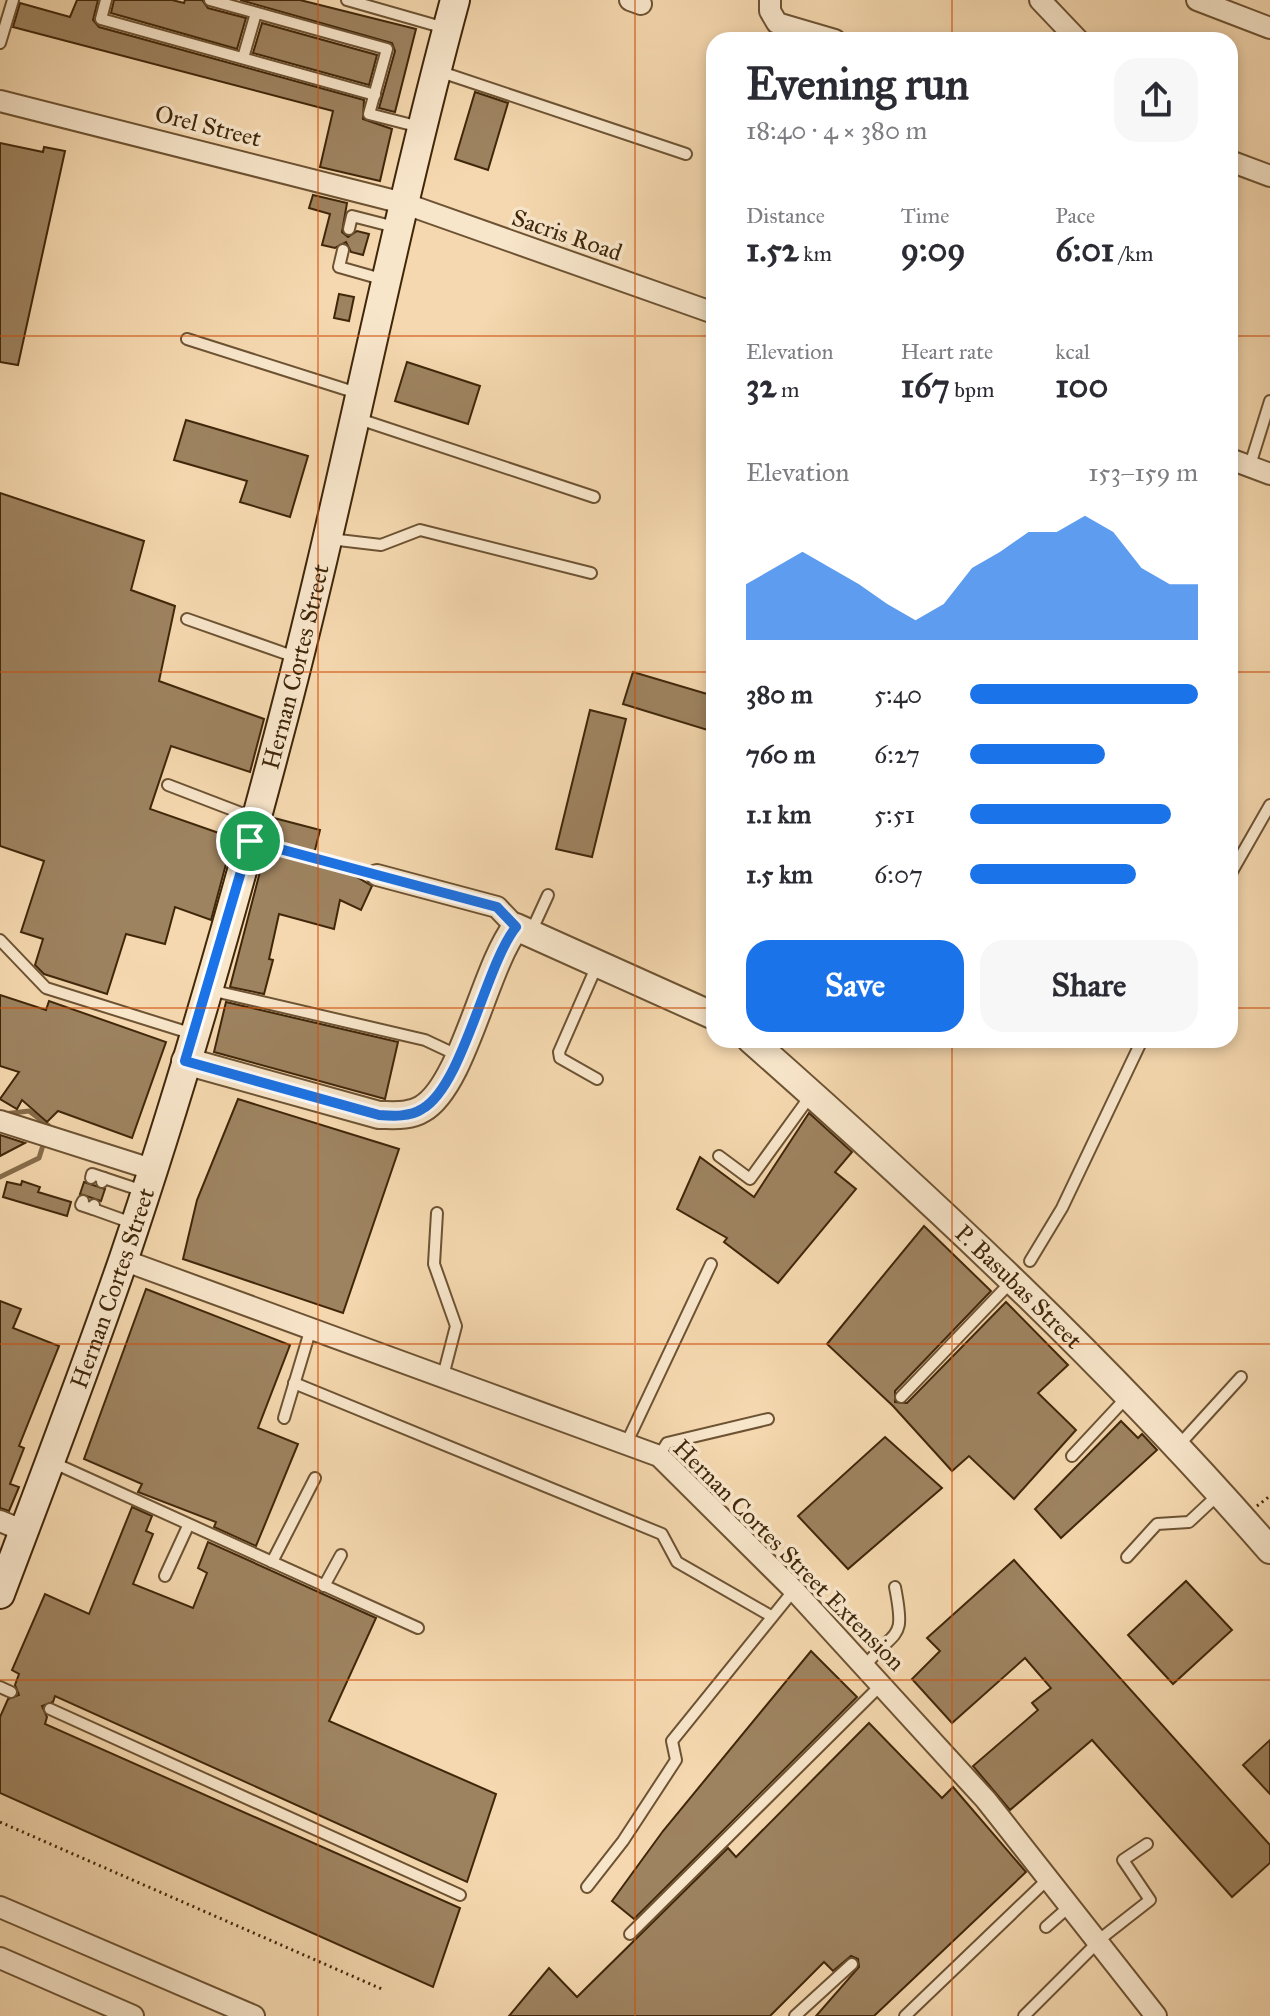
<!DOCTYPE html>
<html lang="en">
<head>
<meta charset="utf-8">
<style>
  body { margin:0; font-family:"IM FELL Great Primer",serif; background:#f7f7f7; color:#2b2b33; height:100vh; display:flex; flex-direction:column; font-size:30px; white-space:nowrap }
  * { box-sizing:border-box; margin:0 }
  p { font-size:26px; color:#7c7c81 }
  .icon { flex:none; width:44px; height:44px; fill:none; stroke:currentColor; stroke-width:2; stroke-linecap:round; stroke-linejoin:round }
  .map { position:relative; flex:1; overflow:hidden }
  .drawer { position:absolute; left:706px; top:32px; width:532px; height:1016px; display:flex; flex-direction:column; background:#fff; border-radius:24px; box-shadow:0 4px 12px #0003 }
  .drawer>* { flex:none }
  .pin { position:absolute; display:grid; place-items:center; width:68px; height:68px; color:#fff; margin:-34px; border:4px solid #fff; border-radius:50%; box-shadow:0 2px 8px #0007 }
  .round { display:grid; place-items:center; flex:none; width:84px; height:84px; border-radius:24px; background:#f7f7f7 }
  .summary { display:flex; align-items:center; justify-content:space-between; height:136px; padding:0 40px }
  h1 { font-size:44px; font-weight:700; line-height:60px }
  .figures { display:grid; grid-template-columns:repeat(3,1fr); gap:12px; height:136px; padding:8px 40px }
  .figures div { display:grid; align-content:center }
  .figures b { font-size:34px; font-weight:700 }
  .figures small { font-size:22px; font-weight:400 }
  .figures p { font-size:22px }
  .chart { height:224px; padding:16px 40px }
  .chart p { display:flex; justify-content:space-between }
  .chart svg { width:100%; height:144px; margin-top:8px; fill:#1a73e8; opacity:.7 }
  .cta { display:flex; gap:16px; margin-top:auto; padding:16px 40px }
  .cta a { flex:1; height:92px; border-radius:24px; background:#1a73e8; color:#fff; font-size:32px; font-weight:700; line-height:92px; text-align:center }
  .cta a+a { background:#f7f7f7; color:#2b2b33 }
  ul { padding:0 40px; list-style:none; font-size:26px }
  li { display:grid; grid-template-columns:128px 96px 1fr; align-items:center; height:60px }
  li i { height:20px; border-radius:10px; background:#1a73e8 }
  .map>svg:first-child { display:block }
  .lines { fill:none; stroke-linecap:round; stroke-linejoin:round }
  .stream { stroke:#876d4b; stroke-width:5 }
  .building { fill:#9e8360; stroke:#40270a; stroke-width:2 }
  .service-casing { stroke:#6d5333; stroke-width:14 }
  .minor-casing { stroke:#6d5333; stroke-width:24 }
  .tertiary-casing { stroke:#6d5333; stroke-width:30 }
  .secondary-casing { stroke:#40270a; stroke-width:32 }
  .path { stroke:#40270a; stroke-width:3; stroke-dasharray:2 4; stroke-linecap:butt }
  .service { stroke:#f8e6cb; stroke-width:10 }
  .minor { stroke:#f8e6cb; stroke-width:20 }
  .tertiary { stroke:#f8e6cb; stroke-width:26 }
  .secondary { stroke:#f8e6cb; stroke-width:28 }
  .route-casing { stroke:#fff; stroke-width:16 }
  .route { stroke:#1a73e8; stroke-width:10 }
  .grid { fill:none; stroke:#cf520c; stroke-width:2; stroke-opacity:0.55 }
  .labels { text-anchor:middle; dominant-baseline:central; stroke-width:7; stroke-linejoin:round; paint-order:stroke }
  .street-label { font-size:24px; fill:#40270a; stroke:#f8e6cb }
</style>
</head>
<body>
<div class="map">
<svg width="1270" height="2016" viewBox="0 0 1270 2016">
  <rect width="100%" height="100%" fill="#f5d8af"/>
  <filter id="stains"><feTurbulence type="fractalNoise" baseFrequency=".0025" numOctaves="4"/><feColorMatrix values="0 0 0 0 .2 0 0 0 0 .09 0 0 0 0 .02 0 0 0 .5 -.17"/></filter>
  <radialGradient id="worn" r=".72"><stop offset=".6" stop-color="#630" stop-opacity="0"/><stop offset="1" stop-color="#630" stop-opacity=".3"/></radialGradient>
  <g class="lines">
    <g class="stream">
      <path d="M4,1114l25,-3 20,15 -1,4"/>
      <path d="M0,1177l39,-19 6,-19"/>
    </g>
  </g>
  <g class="building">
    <path d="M77,0h21l-5,20 6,7 265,73 -1,19 29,10 -12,52 -60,-14 13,-56 -320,-84 7,-24 50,14z"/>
    <path d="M114,0h58l12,3 1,-3h17l6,8 38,10 -9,31 -126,-36z"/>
    <path d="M240,0h60l116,29 -21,83 -16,-4 16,-57 -3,-8z"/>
    <path d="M262,23l115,32 -8,30 -116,-32z"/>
    <path d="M475,92l33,11 -20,67 -33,-11z"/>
    <path d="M0,143l43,9 1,-5 21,4 -47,214 -18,-3z"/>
    <path d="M313,195l34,8 -5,29 6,5 9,-6 12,3 -6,21 -12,-3 -5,-10 -11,6 -13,-3 8,-31 -21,-6z"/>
    <path d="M339,294l15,3 -5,24 -15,-3z"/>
    <path d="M407,362l73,24 -12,38 -73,-23z"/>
    <path d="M186,420l122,36 -18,61 -50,-15 7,-21 -73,-21z"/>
    <path d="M0,493l144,48 -13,49 44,16 -16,75 105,38 -14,53 -79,-26 -21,63 83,29 -22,82 -36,-13 -10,37 -39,-10 -19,60 -63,-20 -9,-9 8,-26 -22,-7 23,-71 -44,-15z"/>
    <path d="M633,672l81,24v36l-91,-28z"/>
    <path d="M590,710l36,9 -34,138 -36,-8z"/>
    <path d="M274,818l46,12 -8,32 38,11 22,13 -11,24 -21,-10 -6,29 -55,-15 -10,45 4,1 -9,34 -34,-7z"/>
    <path d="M0,995l46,15 3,-9 117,41 -34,96 -74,-27 -11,11 -25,-22 -5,9 -17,-10 19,-27 -19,-6z"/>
    <path d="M226,1002l172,40 -13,57 -171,-47z"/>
    <path d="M238,1099l161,50 -56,164 -160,-54 14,-59z"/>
    <path d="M809,1113l43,39 -17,20 21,17 -78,94 -54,-41 3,-4 -50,-29 23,-52 54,40z"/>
    <path d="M0,1135l25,8 -25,13z"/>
    <path d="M22,1181l18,6 -2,5 33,10 -4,14 -64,-19 4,-15 14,3z"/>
    <path d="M84,1182l21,7 -4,12 -21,-7z"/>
    <path d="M924,1226l67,65 -96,100v11l12,1 99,-101 62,63 -30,28 38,37 -62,69 -45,-43 -17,15 -59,-65 -66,-62z"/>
    <path d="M146,1289l144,56 -32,83 40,16 -42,102 -42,-19 2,-5 -78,-30 4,-8 -58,-25z"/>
    <path d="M0,1301l21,8 -8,19 46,18 -40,100 5,2 -14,36 9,3 -10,24 -9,-3z"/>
    <path d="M1121,1421l17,17 4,-4 15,16 -96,88 -26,-29z"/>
    <path d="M885,1437l57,51 -94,81 -50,-53z"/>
    <path d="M132,1507l20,9 -6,15 7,3 -20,50 60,24 14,-35 -9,-5 10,-26 168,76 -47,103 167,73 -29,88 -412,-186 -2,6 -11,4 5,11 -2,7 415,184 -27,79 -433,-194v-76l8,-18 11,-4 -4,-10 4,-11 -7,-4 33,-76 44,20z"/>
    <path d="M1014,1560l256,285v18l-38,34 -140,-157 -82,70 -37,-44 65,-56 -6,-7 19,-15 -26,-30 -73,65 -40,-44 28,-28 -13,-13z"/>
    <path d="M1186,1581l46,49 -59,54 -45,-49z"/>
    <path d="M811,1651l46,46 -223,222 -22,-18 51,-70z"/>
    <path d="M869,1723l73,75 11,-11 73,85 -152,144h-58l43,-49 -1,-8 -7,-3 -18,15 -9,-9 -54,54h-261l40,-48 28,29 151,-149 8,9z"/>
    <path d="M1270,1740v54l-27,-29z"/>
  </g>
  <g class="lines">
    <g class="service-casing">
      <g id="service">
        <path d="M106,0l-5,19 274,76"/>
        <path d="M210,0l177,49 -18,65 51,13"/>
        <path d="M347,0l98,28"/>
        <path d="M0,43l13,-43"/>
        <path d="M243,58l13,-45"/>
        <path d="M438,71l248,83"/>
        <path d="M349,229l3,-13 43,11"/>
        <path d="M343,250l-4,17 46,13"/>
        <path d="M187,339l170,54"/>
        <path d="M356,418l238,79"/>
        <path d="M1250,465l20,-64"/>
        <path d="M330,539l51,6 39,-15 171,43"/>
        <path d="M187,619l111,39"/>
        <path d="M168,785l86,33"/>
        <path d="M1230,875l40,-70"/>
        <path d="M531,932l17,-37"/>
        <path d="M0,940l46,48 147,46"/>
        <path d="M210,990l215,50 32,15"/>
        <path d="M597,1079l-37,-21 -1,-6 39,-89"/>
        <path d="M719,1156l31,23 61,-84"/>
        <path d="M91,1178l1,-4 12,4"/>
        <path d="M102,1182l2,-4 39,13"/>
        <path d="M83,1201l-2,4 12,4"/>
        <path d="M94,1205l-1,4 39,14"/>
        <path d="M437,1213l-3,51 22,62 -13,50"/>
        <path d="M1030,1261l32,-53 80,-168"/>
        <path d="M294,1383l368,151 15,28 94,54"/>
        <path d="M901,1397l110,-115"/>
        <path d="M284,1418l27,-90"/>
        <path d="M627,1442l84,-178"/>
        <path d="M1179,1445l62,-68"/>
        <path d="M659,1456l8,-13 101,-24"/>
        <path d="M1072,1456l55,-59"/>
        <path d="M54,1463l364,165"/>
        <path d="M1127,1557l30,-33 32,-2 30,-28"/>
        <path d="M272,1562l43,-84"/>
        <path d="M165,1576l23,-50"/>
        <path d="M324,1586l17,-31"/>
        <path d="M865,1666c31,-39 41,-23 30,-79"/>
        <path d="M0,1687l11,5"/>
        <path d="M50,1709l410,186"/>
        <path d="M587,1887l36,-46 53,-81 -4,-19 122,-151"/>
        <path d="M1046,1927l25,-22"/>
        <path d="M630,1934l252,-250"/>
        <path d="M795,2016l57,-52"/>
        <path d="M905,2016l144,-138"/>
        <path d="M1024,2016l80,-80 46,-36 -27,-40 24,-16"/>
      </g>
    </g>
    <g class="minor-casing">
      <g id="minor">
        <path d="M630,0l11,4"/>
        <path d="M770,0v11l7,12 58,17"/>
        <path d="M1040,0l38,40"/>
        <path d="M1197,0l73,28"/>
        <path d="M0,101l403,102 311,110"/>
        <path d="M1230,161l40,15"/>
        <path d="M1230,459l40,15"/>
        <path d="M377,875l120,32 19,20"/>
        <path d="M0,1121l151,48"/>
        <path d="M123,1260l536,196 135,134 192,210 170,216"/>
        <path d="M0,1521l24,10"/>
        <path d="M0,1907l254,109"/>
        <path d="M0,1958l133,58"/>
      </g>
    </g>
    <g class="tertiary-casing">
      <g id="tertiary">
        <path id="s1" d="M751,1040c181,160 360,327 519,510"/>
        <path d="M185,1061l194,54c14,0 30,2 43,-6 41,-23 63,-143 94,-182l198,89"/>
      </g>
    </g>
    <g class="secondary-casing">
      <g id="secondary">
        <path id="s2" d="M0,1594c42,-111 85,-223 124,-336 58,-171 108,-346 154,-520 65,-244 111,-494 177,-738"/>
      </g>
    </g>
    <g class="path">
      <path d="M273,847l85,23"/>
      <path d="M1257,1506l13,-10"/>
      <path d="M0,1822l384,168"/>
    </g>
    <use href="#service" class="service"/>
    <use href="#minor" class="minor"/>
    <use href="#tertiary" class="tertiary"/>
    <use href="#secondary" class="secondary"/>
  </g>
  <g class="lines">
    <g class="route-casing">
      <path id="route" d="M250,841l247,66 19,20c-31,39 -53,159 -94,182 -12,8 -29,7 -43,6l-194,-54z"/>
    </g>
    <use href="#route" class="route"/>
  </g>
  <path class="grid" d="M318,0v2016M635,0v2016M952,0v40M0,336h714M1230,336h40M0,672h714M1230,672h40M0,1008h714M1230,1008h40M952,1040v976M0,1344h1270M0,1680h1270"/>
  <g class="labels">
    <g class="street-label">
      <text transform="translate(208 126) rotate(14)">Orel Street</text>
      <text transform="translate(567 235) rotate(19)">Sacris Road</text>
      <text stroke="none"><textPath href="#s2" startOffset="974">Hernan Cortes Street</textPath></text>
      <text stroke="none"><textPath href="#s2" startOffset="326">Hernan Cortes Street</textPath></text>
      <text stroke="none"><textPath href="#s1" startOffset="364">P. Basubas Street</textPath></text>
      <text transform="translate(789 1555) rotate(45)">Hernan Cortes Street Extension</text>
    </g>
  </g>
  <rect width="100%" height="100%" filter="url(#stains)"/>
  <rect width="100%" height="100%" fill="url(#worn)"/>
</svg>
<div class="pin" style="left:250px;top:841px;background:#1e9e55"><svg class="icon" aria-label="arrive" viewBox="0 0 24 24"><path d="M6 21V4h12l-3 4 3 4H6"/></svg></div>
<section class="drawer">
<div class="summary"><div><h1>Evening run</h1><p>18:40 · 4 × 380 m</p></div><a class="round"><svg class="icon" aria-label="share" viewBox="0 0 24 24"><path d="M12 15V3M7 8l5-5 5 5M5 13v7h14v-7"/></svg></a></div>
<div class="figures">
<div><p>Distance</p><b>1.52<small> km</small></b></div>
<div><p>Time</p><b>9:09</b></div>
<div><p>Pace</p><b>6:01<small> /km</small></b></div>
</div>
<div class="figures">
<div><p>Elevation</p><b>32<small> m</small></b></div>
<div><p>Heart rate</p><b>167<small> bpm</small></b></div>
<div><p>kcal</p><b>100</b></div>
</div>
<div class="chart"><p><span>Elevation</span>153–159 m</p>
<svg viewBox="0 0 160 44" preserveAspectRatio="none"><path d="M0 44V27L10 22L20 17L30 22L40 27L50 33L60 38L70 33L80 22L90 17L100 11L110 11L120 6L130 11L140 22L150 27L160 27V44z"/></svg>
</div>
<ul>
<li><b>380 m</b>5:40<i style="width:100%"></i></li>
<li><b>760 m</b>6:27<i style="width:59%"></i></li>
<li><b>1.1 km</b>5:51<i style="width:88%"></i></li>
<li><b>1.5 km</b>6:07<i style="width:73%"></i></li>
</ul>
<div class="cta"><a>Save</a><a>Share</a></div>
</section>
</div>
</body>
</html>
